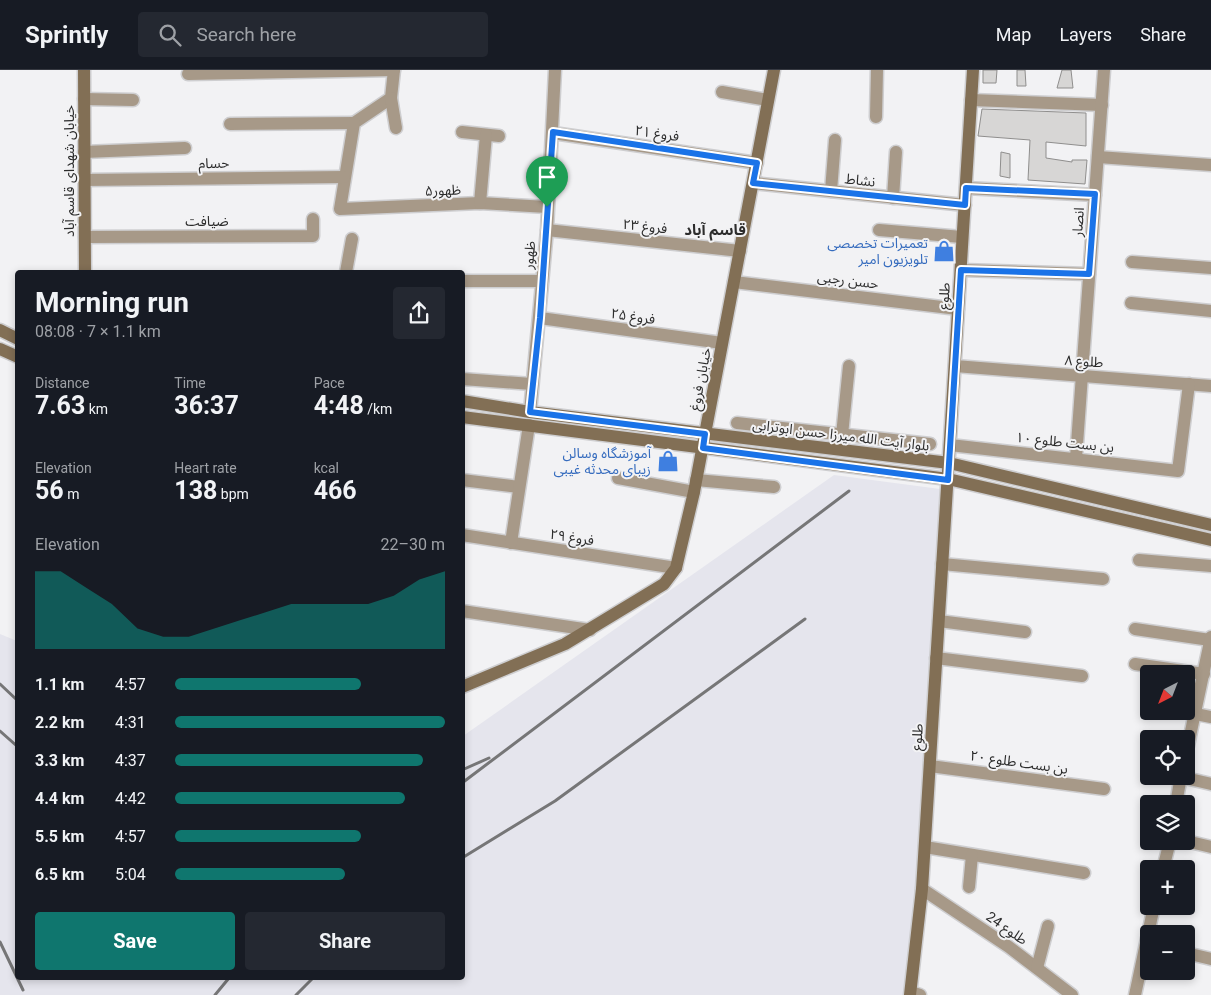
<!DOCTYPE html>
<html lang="en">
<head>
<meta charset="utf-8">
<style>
  body { margin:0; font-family:Roboto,"Noto Sans Arabic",sans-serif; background:#242831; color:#f1f3f6; height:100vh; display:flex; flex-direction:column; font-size:19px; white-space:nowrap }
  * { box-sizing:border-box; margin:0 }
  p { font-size:16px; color:#9ea1a6 }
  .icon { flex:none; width:28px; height:28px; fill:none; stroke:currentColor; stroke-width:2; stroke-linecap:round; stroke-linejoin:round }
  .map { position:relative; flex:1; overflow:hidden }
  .details { position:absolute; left:15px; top:200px; width:450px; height:710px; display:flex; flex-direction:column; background:#171b24; border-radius:5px; box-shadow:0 2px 8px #0003 }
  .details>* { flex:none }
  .needle { width:32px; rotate:222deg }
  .controls { position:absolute; left:1140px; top:595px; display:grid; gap:10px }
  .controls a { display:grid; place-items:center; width:55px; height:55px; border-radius:5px; background:#171b24; box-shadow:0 2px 8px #0003; font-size:25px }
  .pin { position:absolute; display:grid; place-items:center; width:42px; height:42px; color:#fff; margin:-51px -21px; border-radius:50% 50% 50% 0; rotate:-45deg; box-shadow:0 0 5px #0007 }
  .pin .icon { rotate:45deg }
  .round { display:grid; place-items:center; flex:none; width:52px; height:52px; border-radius:5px; background:#242831 }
  .overview { display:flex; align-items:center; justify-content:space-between; height:85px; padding:0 20px }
  h1 { font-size:28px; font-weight:700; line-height:38px }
  .stats { display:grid; grid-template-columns:repeat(3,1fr); gap:8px; height:85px; padding:5px 20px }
  .stats div { display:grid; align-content:center }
  .stats b { font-size:25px; font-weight:700 }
  .stats small { font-size:14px; font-weight:400 }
  .stats p { font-size:14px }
  .chart { height:140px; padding:10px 20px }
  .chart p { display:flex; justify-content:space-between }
  .chart svg { width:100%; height:90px; margin-top:5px; fill:#0f766e; opacity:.7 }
  .cta { display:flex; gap:10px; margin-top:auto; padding:10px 20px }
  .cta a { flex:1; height:58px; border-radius:5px; background:#0f766e; color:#fff; font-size:20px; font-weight:700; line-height:58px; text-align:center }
  .cta a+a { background:#242831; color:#f1f3f6 }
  ul { padding:0 20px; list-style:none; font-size:16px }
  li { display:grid; grid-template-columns:80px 60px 1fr; align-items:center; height:38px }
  li i { height:12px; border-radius:6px; background:#0f766e }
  header { display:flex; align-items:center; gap:30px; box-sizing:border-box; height:70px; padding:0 25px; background:#171b24; border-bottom:1px solid #363941 }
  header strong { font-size:24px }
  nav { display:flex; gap:28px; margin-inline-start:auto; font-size:18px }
  .search { width:350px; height:45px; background:#242831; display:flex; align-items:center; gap:12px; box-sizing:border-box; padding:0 18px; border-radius:5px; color:#9ea1a6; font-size:19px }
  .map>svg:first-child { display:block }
  .built { fill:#e5e5ed }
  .building { fill:#d7d6d5; stroke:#8f8e8d }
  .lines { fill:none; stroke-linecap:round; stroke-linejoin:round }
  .street-casing { stroke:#ceced0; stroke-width:15 }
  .secondary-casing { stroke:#ceced0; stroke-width:15 }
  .street { stroke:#a79988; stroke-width:12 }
  .secondary { stroke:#826f55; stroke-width:12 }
  .rail { stroke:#767677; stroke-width:3 }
  .route-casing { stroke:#fff; stroke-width:10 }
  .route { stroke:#1a73e8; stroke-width:6 }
  .labels { text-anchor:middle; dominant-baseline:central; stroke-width:4; stroke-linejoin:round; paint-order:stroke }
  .street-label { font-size:14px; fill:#2c2c2c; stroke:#f2f2f4 }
  .shop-label { font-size:14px; fill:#366cbe; stroke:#f2f2f4; text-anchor:end }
  .neighbourhood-label { font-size:15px; font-weight:bold; fill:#2c2c2c; stroke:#f2f2f4 }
</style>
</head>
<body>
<header>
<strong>Sprintly</strong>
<div class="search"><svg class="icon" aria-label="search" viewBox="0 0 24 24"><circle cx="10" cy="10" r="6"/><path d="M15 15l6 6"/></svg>Search here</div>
<nav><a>Map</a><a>Layers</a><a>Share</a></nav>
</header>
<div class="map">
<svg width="1211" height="925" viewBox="0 0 1211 925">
  <rect width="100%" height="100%" fill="#f2f2f4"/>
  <path class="built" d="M834,405l106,14 -27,462 -9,44h-904v-361l17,7 1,337h444l1,-242z"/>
  <g class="building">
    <path d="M983,0h14l-1,13h-13z"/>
    <path d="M1017,0h8l1,16h-9z"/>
    <path d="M1062,0h9l2,18h-16z"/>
    <path d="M982,39l104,4v33l-40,-4v16l26,4v-2h15l-2,24 -57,-4 2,-40 -52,-4z"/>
    <path d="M1001,82l9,2v24l-10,-2z"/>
  </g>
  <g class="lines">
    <g class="street-casing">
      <g id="street">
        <path d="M394,0l-3,28 -37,25 -14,86 140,-6 67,4"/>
        <path d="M188,4l206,-4"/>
        <path d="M722,22l46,8"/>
        <path d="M391,28l5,30"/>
        <path d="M84,29l49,1"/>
        <path d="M971,30l131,5"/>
        <path d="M876,47l1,-47"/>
        <path d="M230,54l124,-1"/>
        <path d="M462,62l37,4"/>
        <path d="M553,63l204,30"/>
        <path d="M84,82l101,-4"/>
        <path d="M1098,87l113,8"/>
        <path d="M84,110l260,-3"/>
        <path d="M753,113l212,22"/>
        <path d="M966,118l129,7"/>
        <path d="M831,121l4,-51"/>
        <path d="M893,128l3,-46"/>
        <path d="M480,133l6,-68"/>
        <path d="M547,160l193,21"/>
        <path d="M879,160l83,7"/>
        <path d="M85,167l228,-1v-17"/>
        <path d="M1132,192l79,6"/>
        <path d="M961,200l128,4"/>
        <path d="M346,202l6,-33"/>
        <path d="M462,211h80"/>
        <path d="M734,212l224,27"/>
        <path d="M1131,233l80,8"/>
        <path d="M540,248l182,25"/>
        <path d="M955,296l256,20"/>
        <path d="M462,309l70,5"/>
        <path d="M530,342l17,-182 8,-160"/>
        <path d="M737,353l193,21"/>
        <path d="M842,365l7,-69"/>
        <path d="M950,375l228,26 11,-87"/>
        <path d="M1076,388l28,-388"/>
        <path d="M618,408l76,14"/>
        <path d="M462,410l57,7"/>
        <path d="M696,410l78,7"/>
        <path d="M462,465l214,33"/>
        <path d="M511,473l18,-118"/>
        <path d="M1139,490l72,6"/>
        <path d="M942,494l161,15"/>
        <path d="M462,541l128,19"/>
        <path d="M939,551l86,11"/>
        <path d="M1135,559l75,11"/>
        <path d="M936,588l146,18"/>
        <path d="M1135,594l69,10"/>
        <path d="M1196,644l15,3"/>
        <path d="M1186,685l25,-118"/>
        <path d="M930,696l174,23"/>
        <path d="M1181,707l30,7"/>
        <path d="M1176,734l5,-28"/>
        <path d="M1186,771l25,6"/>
        <path d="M925,777l159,26"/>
        <path d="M1163,799l7,-28"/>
        <path d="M969,817l3,-32"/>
        <path d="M922,819l87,58 63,48"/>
        <path d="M1186,883l25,6"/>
        <path d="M1037,898l11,-42"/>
        <path d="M911,922l9,3"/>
        <path d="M1135,925l19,-89"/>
      </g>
    </g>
    <g class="secondary-casing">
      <g id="secondary">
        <path d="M84,0l1,202"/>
        <path d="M0,260l18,9"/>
        <path d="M0,279l18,8"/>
        <path d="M462,331l68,11 419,51 262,62"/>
        <path d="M462,347l486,62 263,61"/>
        <path d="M462,617l103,-43 99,-60 12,-16 18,-76 80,-422"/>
        <path d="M910,925l12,-106 51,-819"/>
      </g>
    </g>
    <use href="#street" class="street"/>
    <use href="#secondary" class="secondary"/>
    <g class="rail">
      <path d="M0,614l18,17"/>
      <path d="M0,661l18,16"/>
      <path d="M462,700l27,-12"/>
      <path d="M462,713l387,-292"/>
      <path d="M462,788l93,-57 250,-182"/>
      <path d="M0,872l23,48"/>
      <path d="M215,925l14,-17"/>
      <path d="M296,925l17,-17"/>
    </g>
  </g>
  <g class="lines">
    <g class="route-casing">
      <path id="route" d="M553,62l204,31 -4,20 212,22 1,-17 129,6 -6,80 -128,-4 -13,210 -245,-32 2,-14 -175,-22 10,-94z"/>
    </g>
    <use href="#route" class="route"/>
  </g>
  <defs>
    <g id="shop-bare" transform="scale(1.725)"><path d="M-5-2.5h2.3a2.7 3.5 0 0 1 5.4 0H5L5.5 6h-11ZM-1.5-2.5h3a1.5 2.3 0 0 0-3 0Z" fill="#3f7fe0" stroke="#f2f2f4" stroke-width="2.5" paint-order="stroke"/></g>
  </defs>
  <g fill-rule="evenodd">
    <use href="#shop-bare" x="944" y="181"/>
    <use href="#shop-bare" x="668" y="391"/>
  </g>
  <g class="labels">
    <g class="street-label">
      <text transform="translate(657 63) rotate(8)">فروغ ۲۱</text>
      <text transform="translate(214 93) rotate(-1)">حسام</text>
      <text transform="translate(69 101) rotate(-90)">خیابان شهدای قاسم آباد</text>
      <text transform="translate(860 110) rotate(6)">نشاط</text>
      <text transform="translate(443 120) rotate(-2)">ظهور۵</text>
      <text x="207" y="151">ضیافت</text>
      <text transform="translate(1078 152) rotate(-86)">انصار</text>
      <text transform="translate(645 156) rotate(6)">فروغ ۲۳</text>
      <text transform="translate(529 185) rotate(-85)">ظهور</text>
      <text transform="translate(848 210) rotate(7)">حسن رجبی</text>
      <text transform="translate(944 226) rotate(-86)">طلوع</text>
      <text transform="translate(633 246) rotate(8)">فروغ ۲۵</text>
      <text transform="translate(1084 291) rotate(4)">طلوع ۸</text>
      <text transform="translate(700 309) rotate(-79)">خیابان فروغ</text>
      <text transform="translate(841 365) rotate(7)">بلوار آیت الله میرزا حسن ابوترابی</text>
      <text transform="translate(1065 372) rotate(6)">بن بست طلوع ۱۰</text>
      <text transform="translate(572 467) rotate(9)">فروغ ۲۹</text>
      <text transform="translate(917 667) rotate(-86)">طلوع</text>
      <text transform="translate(1019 692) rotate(8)">بن بست طلوع ۲۰</text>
      <text transform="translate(1007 858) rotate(35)">طلوع 24</text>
    </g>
    <g class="shop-label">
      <text x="928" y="173">تعمیرات تخصصی<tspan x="928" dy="16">تلویزیون امیر</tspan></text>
      <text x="651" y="383">آموزشگاه وسالن<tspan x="651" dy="16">زیبای محدثه غیبی</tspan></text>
    </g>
    <g class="neighbourhood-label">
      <text x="715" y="160">قاسم آباد</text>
    </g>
  </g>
</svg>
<div class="controls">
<a><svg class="needle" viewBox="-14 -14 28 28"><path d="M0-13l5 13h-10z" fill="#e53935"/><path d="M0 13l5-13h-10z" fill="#9ea1a6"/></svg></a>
<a><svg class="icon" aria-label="locate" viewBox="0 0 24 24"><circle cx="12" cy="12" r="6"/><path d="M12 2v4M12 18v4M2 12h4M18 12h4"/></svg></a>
<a><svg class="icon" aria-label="layers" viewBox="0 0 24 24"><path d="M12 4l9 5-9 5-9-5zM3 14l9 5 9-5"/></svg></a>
<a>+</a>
<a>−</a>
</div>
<div class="pin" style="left:547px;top:137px;background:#1e9e55"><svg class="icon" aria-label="arrive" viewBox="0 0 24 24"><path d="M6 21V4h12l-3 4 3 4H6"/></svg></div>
<section class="details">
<div class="overview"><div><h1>Morning run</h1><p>08:08 · 7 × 1.1 km</p></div><a class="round"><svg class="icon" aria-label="share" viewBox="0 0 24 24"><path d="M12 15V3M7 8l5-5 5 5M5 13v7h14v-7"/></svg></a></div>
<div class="stats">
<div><p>Distance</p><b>7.63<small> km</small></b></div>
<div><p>Time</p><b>36:37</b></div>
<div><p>Pace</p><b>4:48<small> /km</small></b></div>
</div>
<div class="stats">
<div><p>Elevation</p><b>56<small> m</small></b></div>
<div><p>Heart rate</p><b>138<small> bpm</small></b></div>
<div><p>kcal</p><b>466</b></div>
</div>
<div class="chart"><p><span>Elevation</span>22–30 m</p>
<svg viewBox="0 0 160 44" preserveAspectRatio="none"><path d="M0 44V6L10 6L20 14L30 22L40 34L50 38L60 38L70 34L80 30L90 26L100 22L110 22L120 22L130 22L140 18L150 10L160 6V44z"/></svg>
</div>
<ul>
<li><b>1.1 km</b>4:57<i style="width:69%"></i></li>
<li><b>2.2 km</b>4:31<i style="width:100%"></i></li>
<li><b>3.3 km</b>4:37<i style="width:92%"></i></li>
<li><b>4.4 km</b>4:42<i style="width:85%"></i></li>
<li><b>5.5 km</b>4:57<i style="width:69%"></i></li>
<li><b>6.5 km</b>5:04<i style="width:63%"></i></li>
</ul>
<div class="cta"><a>Save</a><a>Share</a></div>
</section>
</div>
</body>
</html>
